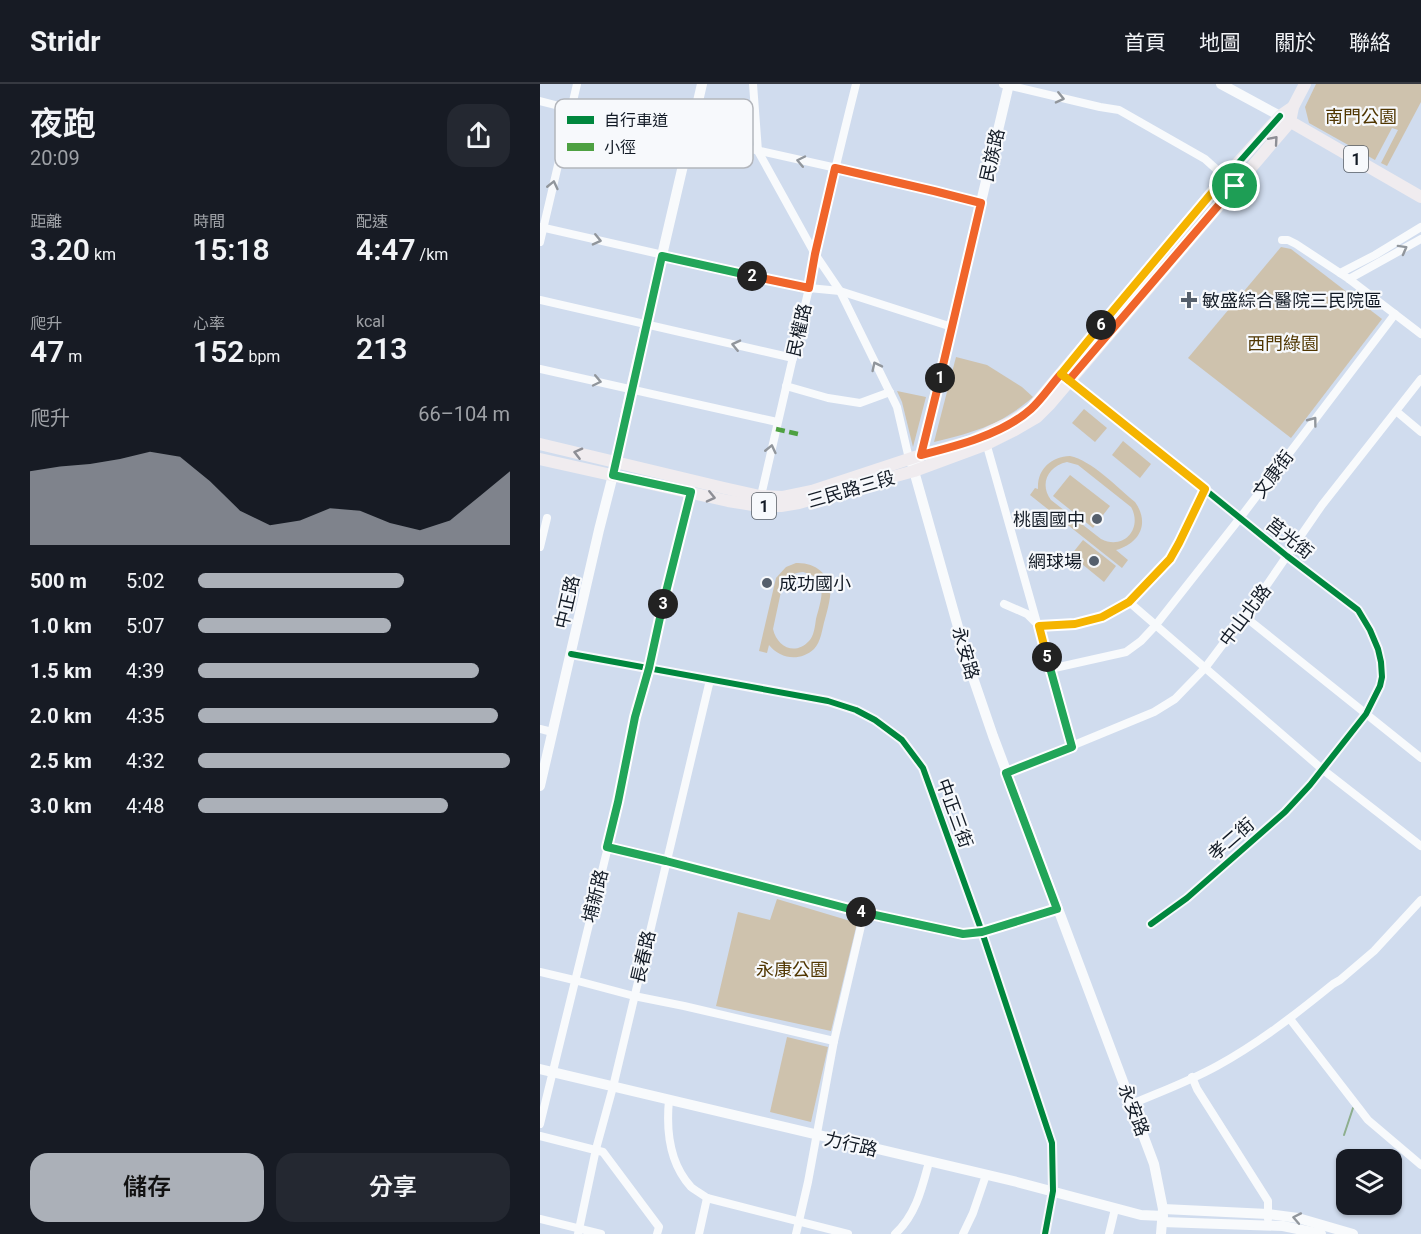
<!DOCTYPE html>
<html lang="zh-TW">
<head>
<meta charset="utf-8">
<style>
  body { margin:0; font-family:Roboto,"Noto Sans TC",sans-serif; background:#242831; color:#f1f3f6; height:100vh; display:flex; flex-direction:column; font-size:22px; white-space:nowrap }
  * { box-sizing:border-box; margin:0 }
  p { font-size:20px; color:#9ea1a6 }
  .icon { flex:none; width:33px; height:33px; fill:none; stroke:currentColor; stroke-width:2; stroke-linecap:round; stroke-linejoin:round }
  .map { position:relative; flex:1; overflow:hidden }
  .drawer { display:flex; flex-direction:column; background:#171b24; width:540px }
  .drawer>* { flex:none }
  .fabs { position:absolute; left:796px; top:1065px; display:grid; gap:12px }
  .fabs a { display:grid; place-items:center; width:66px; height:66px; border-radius:12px; background:#171b24; box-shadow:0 2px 4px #0004; font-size:30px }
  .pin { position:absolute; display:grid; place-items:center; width:51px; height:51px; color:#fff; margin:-26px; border:3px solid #fff; border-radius:50%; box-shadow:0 2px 6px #0007 }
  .km { position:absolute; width:30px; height:30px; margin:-15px; border-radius:50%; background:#222; color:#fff; font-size:16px; line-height:30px; text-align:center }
  .round { display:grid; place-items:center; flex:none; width:63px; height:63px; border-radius:18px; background:#242831 }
  .head { display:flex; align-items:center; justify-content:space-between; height:102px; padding:0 30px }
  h1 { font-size:33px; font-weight:600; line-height:45px }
  .figures { display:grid; grid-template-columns:repeat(3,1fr); gap:9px; height:102px; padding:6px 30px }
  .figures div { display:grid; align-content:center }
  .figures b { font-size:30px; font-weight:600 }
  .figures small { font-size:16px; font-weight:400 }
  .figures p { font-size:16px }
  .chart { height:168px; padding:12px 30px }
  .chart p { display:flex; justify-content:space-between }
  .chart svg { width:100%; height:108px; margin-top:6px; fill:#abb0b8; opacity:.7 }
  .button { display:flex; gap:12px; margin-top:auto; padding:12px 30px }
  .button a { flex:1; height:69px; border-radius:18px; background:#abb0b8; color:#111; font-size:24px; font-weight:600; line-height:69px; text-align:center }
  .button a+a { background:#242831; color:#f1f3f6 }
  ul { padding:0 30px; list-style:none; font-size:20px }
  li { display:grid; grid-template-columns:96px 72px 1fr; align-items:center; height:45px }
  li i { height:15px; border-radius:8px; background:#abb0b8 }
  header { display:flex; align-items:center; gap:36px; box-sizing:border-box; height:84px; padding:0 30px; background:#171b24; border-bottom:2px solid #363941 }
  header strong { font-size:28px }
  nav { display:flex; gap:33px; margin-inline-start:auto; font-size:21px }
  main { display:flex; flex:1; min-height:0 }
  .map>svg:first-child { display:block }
  .green { fill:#cec2ad; fill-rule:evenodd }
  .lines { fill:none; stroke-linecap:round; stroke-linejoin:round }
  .stream { stroke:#8dae8d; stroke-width:2 }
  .minor { stroke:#f8fafc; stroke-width:8 }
  .tertiary { stroke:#f8fafc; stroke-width:10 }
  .secondary { stroke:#f8fafc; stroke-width:10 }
  .primary { stroke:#f0ecef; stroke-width:12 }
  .quiet { stroke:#4ea142; stroke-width:4.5; stroke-dasharray:9 4.5; stroke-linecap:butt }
  .cycleway-casing { stroke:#f7f9fc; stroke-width:10 }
  .cycleway { stroke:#00873e; stroke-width:6 }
  .oneway { stroke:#91969c }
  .oneway2 { stroke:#8d8e95 }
  .split-1-casing { stroke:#fff; stroke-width:12 }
  .split-2-casing { stroke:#fff; stroke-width:12 }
  .split-3-casing { stroke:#fff; stroke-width:12 }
  .split-4-casing { stroke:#fff; stroke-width:12 }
  .split-5-casing { stroke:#fff; stroke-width:12 }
  .split-6-casing { stroke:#fff; stroke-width:12 }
  .split-7-casing { stroke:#fff; stroke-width:12 }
  .split-1 { stroke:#f0652b; stroke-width:8 }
  .split-2 { stroke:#f0652b; stroke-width:8 }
  .split-3 { stroke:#22a559; stroke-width:8 }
  .split-4 { stroke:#22a559; stroke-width:8 }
  .split-5 { stroke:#22a559; stroke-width:8 }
  .split-6 { stroke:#f5b400; stroke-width:8 }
  .split-7 { stroke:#f5b400; stroke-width:8 }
  .poi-dot { fill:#555f6c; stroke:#f7f9fc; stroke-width:2 }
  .labels { text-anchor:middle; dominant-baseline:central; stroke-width:4.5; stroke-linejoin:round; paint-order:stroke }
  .shield { fill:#f7f9fc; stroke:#575e66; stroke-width:1.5 }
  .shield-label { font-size:16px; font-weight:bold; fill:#131b26 }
  .park-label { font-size:18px; fill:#503601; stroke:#f7f9fc }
  .street-label { font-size:18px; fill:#131b26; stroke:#f7f9fc }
  .poi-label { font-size:18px; fill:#131b26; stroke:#f7f9fc; text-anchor:start }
  .key { fill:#f7f9fc; stroke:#b3b6bc; stroke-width:1.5 }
  .key-label { font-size:16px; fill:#131b26 }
</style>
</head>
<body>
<header>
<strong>Stridr</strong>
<nav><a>首頁</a><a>地圖</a><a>關於</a><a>聯絡</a></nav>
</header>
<main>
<section class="drawer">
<div class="head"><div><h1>夜跑</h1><p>20:09</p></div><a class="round"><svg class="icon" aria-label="share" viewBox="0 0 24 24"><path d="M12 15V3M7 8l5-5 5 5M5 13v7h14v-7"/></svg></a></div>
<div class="figures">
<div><p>距離</p><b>3.20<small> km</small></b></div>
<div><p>時間</p><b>15:18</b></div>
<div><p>配速</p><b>4:47<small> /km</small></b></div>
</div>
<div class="figures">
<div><p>爬升</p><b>47<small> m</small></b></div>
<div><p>心率</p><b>152<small> bpm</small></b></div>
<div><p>kcal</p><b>213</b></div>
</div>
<div class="chart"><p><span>爬升</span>66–104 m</p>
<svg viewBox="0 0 160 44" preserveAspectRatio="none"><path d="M0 44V14L10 12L20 11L30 9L40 6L50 8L60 18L70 30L80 36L90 34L100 29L110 30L120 35L130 38L140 34L150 24L160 14V44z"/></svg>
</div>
<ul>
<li><b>500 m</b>5:02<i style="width:66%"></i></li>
<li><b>1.0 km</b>5:07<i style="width:62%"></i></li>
<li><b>1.5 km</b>4:39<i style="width:90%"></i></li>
<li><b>2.0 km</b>4:35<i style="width:96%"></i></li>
<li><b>2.5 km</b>4:32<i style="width:100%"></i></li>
<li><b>3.0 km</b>4:48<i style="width:80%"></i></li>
</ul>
<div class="button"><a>儲存</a><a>分享</a></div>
</section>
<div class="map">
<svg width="881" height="1150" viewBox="0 0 881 1150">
  <rect width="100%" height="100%" fill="#d0dcee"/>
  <g class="green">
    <path d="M776,0h105v18l-34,64 -6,-3 17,-33 -6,-2 -17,32 -66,-37 -4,-16z"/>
    <path d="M741,163l10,2 91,70 -91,119 -103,-80z"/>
    <path d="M416,273l31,8 35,22 11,10c-32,28 -59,35 -99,45z"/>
    <path d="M357,307l29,6 -13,50 -11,-45z"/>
    <path d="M544,325l23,19 -12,14 -23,-19z"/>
    <path d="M583,357l28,23 -11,14 -28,-23z"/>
    <path d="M530,372c21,4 48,32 65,46 15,21 5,41 -19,48l12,10 -6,8 -92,-73 5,-7 3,1c-1,-20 13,-32 32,-33zM527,378l11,3 53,42c12,21 -7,44 -30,32l-50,-39c-12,-16 -3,-34 16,-38z"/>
    <path d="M530,391l40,31 -17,22 -40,-32z"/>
    <path d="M543,456l33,26 -12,16 -33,-27z"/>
    <path d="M256,479c20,-1 37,13 34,34 -1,7 -3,15 -5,22 -3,10 -4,23 -11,30 -14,13 -34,10 -45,-4l-2,8 -8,-2 17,-73 10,-11zM263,488c27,6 18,28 13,47 -1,7 -2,17 -7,22 -14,15 -32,6 -36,-12l9,-42c5,-10 10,-14 21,-15z"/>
    <path d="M237,815l80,24 -26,108 -115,-25 22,-94 32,8z"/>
    <path d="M247,953l41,10 -17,75 -41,-10z"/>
  </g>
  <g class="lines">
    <path class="stream" d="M804,1051l9,-27"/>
    <g class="minor">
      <path d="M213,0l5,67 57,103 25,37 57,116 13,56"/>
      <path d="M463,0l97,23 19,3 86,49 30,27"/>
      <path d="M0,17l31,8 270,60 140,34"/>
      <path d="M0,143l269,61 31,3 112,36"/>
      <path d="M742,156h6l8,4 53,35 72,55"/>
      <path d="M0,158l37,-158"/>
      <path d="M800,189l35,-18 46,-28"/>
      <path d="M809,195l72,-40"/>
      <path d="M0,216l253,58"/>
      <path d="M0,285l237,53"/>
      <path d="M528,295l219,177 71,54 12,20 8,19 3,13 1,15 -2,9 -14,28 -56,71 -25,27 -98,86 -36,26"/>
      <path d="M246,302l42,12 32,5 30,-11"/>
      <path d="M856,327l25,21"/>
      <path d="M445,355l87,308"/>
      <path d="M220,416l49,-212c13,-68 30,-136 47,-204"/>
      <path d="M0,463l7,-29"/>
      <path d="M589,518l193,167 99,77"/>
      <path d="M464,520l23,10 12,12 36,-2 27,-7 27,-15 40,-43 10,-16 26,-54"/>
      <path d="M704,532l177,142"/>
      <path d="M31,570l257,47 28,9 19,10 27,20 21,28 59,164 70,211 1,48 -8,43"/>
      <path d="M510,585l76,-17 15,-11 14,-15 85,-108 155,-204"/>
      <path d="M0,645l12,3"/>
      <path d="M466,689l148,-61 21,-13 30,-31 57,-76 60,-87 99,-126"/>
      <path d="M67,763l59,14 198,52 99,21 19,-2 75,-24"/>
      <path d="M0,888l34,8 60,16 50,10 150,35"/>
      <path d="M750,935l78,101 53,45"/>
      <path d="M652,993l5,12 71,112v18"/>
      <path d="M129,1016c-3,31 0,63 22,87 5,4 11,7 16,11l141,36"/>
      <path d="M592,1020c28,-12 58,-23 85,-38 42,-23 79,-52 116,-82l7,-4 34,-29 47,-51"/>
      <path d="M0,1040l79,-322 16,-85 14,-49 27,-121 15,-54"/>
      <path d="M0,1052l63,16 56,75 -2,7"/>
      <path d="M0,1135l61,15"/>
      <path d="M38,1150l18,-85 17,-62 97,-407"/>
      <path d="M159,1150l8,-36"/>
      <path d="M256,1150l12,-52 26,-141 30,-128"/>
      <path d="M355,1150c21,-19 27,-46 34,-72"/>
      <path d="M423,1150l10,-21 13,-38"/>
      <path d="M569,1150l6,-25"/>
    </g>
    <g class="tertiary">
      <path d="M681,0l59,32"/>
      <path d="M0,702l59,-256 14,-55 18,-87 71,-304"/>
      <path d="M0,985l477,113 124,33 22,1"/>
      <path d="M623,1125l105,5 30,4 55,16"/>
      <path d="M622,1138l121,4 38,8"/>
    </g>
    <path class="secondary" d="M469,0l-88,371 -7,16 55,195 24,70 161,428 9,45 -2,25"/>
    <g class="primary">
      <path d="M744,34l137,79"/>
      <path d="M0,360l184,44 36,8 23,1 29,-6 109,-36 50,-14 40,-19 20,-13 194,-232 55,-61 13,-9"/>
      <path d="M0,375l188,42 31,5h22l18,-3 115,-32 73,-27 26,-13 24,-14 12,-12 241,-283 3,-15 12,-23"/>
    </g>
    <path class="quiet" d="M236,345l26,6"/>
    <g class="cycleway-casing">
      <g id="cycleway">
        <path d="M31,570l257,47 28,9 19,10 27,20 21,28 59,164 70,211 1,48 -8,43"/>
        <path d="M611,840l36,-26 98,-86 25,-27 56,-71 14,-28 2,-9 -1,-15 -3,-13 -8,-19 -12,-20 -71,-54 -226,-183 126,-152 93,-105"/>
      </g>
    </g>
    <use href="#cycleway" class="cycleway"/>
  </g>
  <defs><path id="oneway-chevron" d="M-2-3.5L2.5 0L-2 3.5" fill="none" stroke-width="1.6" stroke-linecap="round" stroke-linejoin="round" transform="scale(1.5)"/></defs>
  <g class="oneway">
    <use href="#oneway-chevron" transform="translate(520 14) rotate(13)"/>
    <use href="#oneway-chevron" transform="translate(261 77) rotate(-168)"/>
    <use href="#oneway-chevron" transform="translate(13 101) rotate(-77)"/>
    <use href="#oneway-chevron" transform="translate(57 156) rotate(13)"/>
    <use href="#oneway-chevron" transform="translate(863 165) rotate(-29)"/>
    <use href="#oneway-chevron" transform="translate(196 261) rotate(-167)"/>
    <use href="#oneway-chevron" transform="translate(336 282) rotate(-116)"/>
    <use href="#oneway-chevron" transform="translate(57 297) rotate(12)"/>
    <use href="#oneway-chevron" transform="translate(773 337) rotate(-53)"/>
    <use href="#oneway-chevron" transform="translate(231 365) rotate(-77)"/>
    <use href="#oneway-chevron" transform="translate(757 1134) rotate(-169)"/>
  </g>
  <g class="oneway2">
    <use href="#oneway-chevron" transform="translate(734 56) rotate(-49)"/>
    <use href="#oneway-chevron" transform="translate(38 369) rotate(-166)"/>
    <use href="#oneway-chevron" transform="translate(171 413) rotate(13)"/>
  </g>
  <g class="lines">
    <g class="split-1-casing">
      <path id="split-1" d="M400,294l-19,77c36,-9 82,-21 110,-46 11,-10 20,-24 30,-35l8,6 166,-194"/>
    </g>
    <g class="split-2-casing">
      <path id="split-2" d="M212,192l57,12 6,-34 20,-86 99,23 47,12 -41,175"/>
    </g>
    <g class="split-3-casing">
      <path id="split-3" d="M123,520l28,-112 -78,-17 49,-219 90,20"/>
    </g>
    <g class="split-4-casing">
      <path id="split-4" d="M123,520l-14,64 -14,49 -17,85 -11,45 59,14 195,51"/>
    </g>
    <g class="split-5-casing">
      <path id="split-5" d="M321,828l102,22 19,-2 75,-23 -51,-136 66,-26 -25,-90"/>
    </g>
    <g class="split-6-casing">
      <path id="split-6" d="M507,573l-8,-31 36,-2 27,-7 27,-15 41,-43 9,-16 26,-54 -144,-115 40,-49"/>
    </g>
    <g class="split-7-casing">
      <path id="split-7" d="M561,241l124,-148 10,9"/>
    </g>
    <use href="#split-1" class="split-1"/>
    <use href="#split-2" class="split-2"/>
    <use href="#split-3" class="split-3"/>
    <use href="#split-4" class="split-4"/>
    <use href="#split-5" class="split-5"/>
    <use href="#split-6" class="split-6"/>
    <use href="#split-7" class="split-7"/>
  </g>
  <g class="poi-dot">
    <path d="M646 207h6v6h6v6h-6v6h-6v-6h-6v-6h6z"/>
    <circle cx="557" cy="435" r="6"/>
    <circle cx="554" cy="477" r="6"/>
    <circle cx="227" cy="499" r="6"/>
  </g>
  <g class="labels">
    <g class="shield">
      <rect x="804" y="62" width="24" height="26" rx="4.5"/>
      <rect x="212" y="409" width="24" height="26" rx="4.5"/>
    </g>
    <g class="shield-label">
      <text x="816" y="75">1</text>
      <text x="224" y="422">1</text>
    </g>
    <g class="park-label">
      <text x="821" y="32">南門公園</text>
      <text x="743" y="259">西門綠園</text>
      <text x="252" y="885">永康公園</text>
    </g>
    <g class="street-label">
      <text transform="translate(452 71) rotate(-77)">民族路</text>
      <text transform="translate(259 246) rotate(-77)">民權路</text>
      <text transform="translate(733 390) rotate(-53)">文康街</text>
      <text transform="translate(311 405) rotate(-16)">三民路三段</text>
      <text transform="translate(750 454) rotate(38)">莒光街</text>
      <text transform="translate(27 518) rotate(-77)">中正路</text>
      <text transform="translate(705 531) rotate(-53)">中山北路</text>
      <text transform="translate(426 569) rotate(74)">永安路</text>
      <text transform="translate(415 729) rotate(70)">中正三街</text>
      <text transform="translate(691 755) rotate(-41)">孝二街</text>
      <text transform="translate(55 812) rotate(-76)">埔新路</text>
      <text transform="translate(103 873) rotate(-77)">長春路</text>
      <text transform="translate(594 1026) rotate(69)">永安路</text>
      <text transform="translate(311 1060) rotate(13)">力行路</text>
    </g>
    <g class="poi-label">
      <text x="662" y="216">敏盛綜合醫院三民院區</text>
      <text x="545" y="435" text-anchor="end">桃園國中</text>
      <text x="542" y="477" text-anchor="end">網球場</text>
      <text x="239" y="499">成功國小</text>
    </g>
  </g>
  <rect x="15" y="15" width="198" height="69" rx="9" class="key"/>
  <rect x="27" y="32" width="27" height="8" fill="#00873e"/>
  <rect x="27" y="59" width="27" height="8" fill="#4ea142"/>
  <g class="key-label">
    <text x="64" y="42">自行車道</text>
    <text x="64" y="69">小徑</text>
  </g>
</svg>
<div class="fabs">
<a><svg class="icon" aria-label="layers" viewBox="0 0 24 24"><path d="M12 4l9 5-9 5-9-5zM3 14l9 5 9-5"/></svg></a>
</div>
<div class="pin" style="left:695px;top:102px;background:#1e9e55"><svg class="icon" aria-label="arrive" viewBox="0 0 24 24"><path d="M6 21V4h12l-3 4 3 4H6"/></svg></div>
<b class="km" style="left:400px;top:294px">1</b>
<b class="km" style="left:212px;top:192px">2</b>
<b class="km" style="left:123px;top:520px">3</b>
<b class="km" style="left:321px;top:828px">4</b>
<b class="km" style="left:507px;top:573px">5</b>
<b class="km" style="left:561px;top:241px">6</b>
</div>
</main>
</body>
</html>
